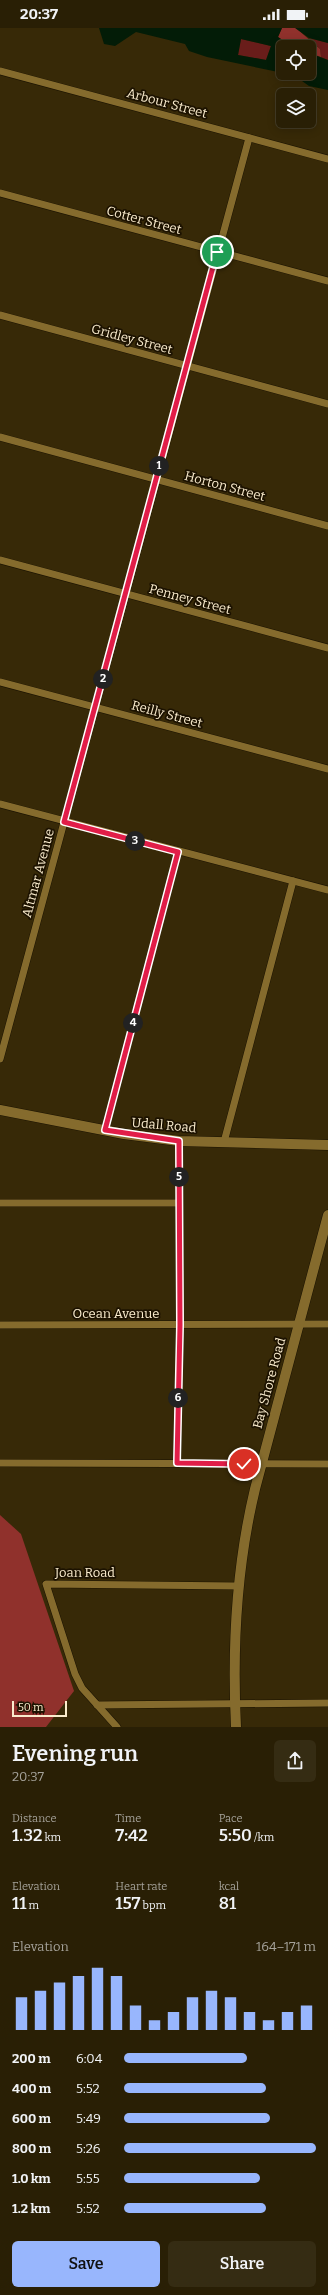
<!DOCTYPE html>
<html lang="en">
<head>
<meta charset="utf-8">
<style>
  body { margin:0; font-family:Bitter,serif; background:#352c13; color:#f1f3f6; height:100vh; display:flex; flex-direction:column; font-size:15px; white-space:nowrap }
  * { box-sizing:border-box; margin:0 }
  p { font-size:13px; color:#a5a29a }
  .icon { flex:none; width:22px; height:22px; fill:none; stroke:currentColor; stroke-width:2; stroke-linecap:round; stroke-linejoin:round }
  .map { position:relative; height:1699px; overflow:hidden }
  .sheet { display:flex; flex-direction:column; background:#291f05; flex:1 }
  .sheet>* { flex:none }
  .controls { position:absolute; left:276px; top:12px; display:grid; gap:8px }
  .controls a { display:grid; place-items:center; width:40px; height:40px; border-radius:6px; background:#291f05; box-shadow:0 2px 10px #0003,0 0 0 1px #453d27; font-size:20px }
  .scale { position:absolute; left:12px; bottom:10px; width:55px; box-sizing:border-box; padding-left:4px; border:2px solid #faeccd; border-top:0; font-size:11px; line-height:14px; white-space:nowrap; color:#faeccd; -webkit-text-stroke:3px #1c1200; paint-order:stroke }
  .pin { position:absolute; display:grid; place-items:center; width:34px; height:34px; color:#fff; margin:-17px; border:2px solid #fff; border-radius:50%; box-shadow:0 1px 4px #0007 }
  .km { position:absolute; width:20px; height:20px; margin:-10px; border-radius:50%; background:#222; color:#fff; font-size:11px; line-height:20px; text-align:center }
  .round { display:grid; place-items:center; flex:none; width:42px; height:42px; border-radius:6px; background:#352c13 }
  .overview { display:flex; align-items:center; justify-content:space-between; height:68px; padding:0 12px }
  h1 { font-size:22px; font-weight:600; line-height:30px }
  .stats { display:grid; grid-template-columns:repeat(3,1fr); gap:6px; height:68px; padding:4px 12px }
  .stats div { display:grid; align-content:center }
  .stats b { font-size:17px; font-weight:600 }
  .stats small { font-size:11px; font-weight:400 }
  .stats p { font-size:11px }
  .chart { height:112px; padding:8px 12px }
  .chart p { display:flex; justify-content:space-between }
  .chart svg { width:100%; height:72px; margin-top:4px; stroke:#98b6fd; stroke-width:6 }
  .primary-button { display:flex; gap:8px; margin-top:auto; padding:8px 12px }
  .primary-button a { flex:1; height:46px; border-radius:6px; background:#98b6fd; color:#111; font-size:16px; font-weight:600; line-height:46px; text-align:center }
  .primary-button a+a { background:#352c13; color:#f1f3f6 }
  ul { padding:0 12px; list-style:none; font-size:13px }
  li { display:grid; grid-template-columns:64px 48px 1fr; align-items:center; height:30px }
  li i { height:10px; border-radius:5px; background:#98b6fd }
  .status { display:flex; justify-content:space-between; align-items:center; height:28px; padding:0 20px; background:#291f05; direction:ltr }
  .status svg { height:11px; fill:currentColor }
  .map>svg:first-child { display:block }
  .green { fill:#691d1a }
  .forest { fill:#90312c }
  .water { fill:#031c07; fill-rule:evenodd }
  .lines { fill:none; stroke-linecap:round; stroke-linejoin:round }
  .street-casing { stroke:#1b1302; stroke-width:8 }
  .secondary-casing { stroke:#1b1302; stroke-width:11 }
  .street { stroke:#856b2d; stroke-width:7 }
  .secondary { stroke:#856b2d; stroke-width:10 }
  .route-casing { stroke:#fff; stroke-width:8 }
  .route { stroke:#e11d48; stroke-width:5 }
  .labels { text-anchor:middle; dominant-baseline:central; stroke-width:3.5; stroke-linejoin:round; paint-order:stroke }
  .street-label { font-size:13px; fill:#faeccd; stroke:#1c1200 }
</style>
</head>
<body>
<div class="status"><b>20:37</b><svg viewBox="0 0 49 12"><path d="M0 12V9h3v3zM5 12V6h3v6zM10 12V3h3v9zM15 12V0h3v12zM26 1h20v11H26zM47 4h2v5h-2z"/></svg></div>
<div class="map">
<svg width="328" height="1699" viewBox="0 0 328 1699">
  <rect width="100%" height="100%" fill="#372907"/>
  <g class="green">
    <path d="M309,10l19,5v17l-7,-3 -1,-8z"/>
    <path d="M241,11l30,7 -5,14 -28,-5z"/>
  </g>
  <g class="forest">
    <path d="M282,0h14l24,21 1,8 -12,-4v-6h-16l-15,-10z"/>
    <path d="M0,1487l21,19 53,157 -28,36h-46z"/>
  </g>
  <g class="water">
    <path d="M99,0h183l-4,9 15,10h-10v26l-76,-16 -18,-6 -4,-7 -49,-12 -21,14 -11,-2zM241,11l30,7 -5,14 -28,-5z"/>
    <path d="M295,0h33v15l-19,-5z"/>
    <path d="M309,25l19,7v30l-19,-4 -14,-10 -12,-3h26z"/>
  </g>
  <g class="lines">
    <g class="street-casing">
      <g id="street">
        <path d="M0,43l328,88"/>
        <path d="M0,165l328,88"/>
        <path d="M0,287l328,89"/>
        <path d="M0,409l328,89"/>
        <path d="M0,532l328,88"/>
        <path d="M0,654l328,87"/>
        <path d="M0,776l328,86"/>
        <path d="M0,1031l249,-921"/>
        <path d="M105,1102l73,-278"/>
        <path d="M224,1114l69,-261"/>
        <path d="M0,1175h179"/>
        <path d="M0,1297l328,-1"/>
        <path d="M0,1435l328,1"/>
        <path d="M177,1435l3,-138 -1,-184"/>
        <path d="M97,1677l231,-2"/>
        <path d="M117,1699l-35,-39 -7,-14 -29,-90 192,2"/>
      </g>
    </g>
    <g class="secondary-casing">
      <g id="secondary">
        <path d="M0,1082l124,24 55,7 149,4"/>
        <path d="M236,1699c-4,-81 0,-159 19,-238l73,-274"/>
      </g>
    </g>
    <use href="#street" class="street"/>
    <use href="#secondary" class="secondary"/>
  </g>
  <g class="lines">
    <g class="route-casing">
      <path id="route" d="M217,224l-153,570 114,30 -73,278 74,11 1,184 -3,138 67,1"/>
    </g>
    <use href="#route" class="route"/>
  </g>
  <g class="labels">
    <g class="street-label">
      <text transform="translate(167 75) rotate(15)">Arbour Street</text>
      <text transform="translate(144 192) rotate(15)">Cotter Street</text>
      <text transform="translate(132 311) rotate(15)">Gridley Street</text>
      <text transform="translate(225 458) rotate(15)">Horton Street</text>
      <text transform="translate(190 571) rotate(15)">Penney Street</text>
      <text transform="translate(167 686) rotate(15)">Reilly Street</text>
      <text transform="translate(38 845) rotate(-75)">Altmar Avenue</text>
      <text transform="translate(164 1097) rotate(5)">Udall Road</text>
      <text x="116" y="1285">Ocean Avenue</text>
      <text transform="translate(269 1355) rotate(-75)">Bay Shore Road</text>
      <text x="85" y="1544">Joan Road</text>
    </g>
  </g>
</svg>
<div class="controls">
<a><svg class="icon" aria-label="locate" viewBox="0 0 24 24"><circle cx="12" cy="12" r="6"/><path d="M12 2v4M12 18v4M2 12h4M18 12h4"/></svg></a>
<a><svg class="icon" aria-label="layers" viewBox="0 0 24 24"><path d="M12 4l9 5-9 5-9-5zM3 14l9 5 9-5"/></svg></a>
</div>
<div class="scale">50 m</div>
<div class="pin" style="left:217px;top:224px;background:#1e9e55"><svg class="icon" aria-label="arrive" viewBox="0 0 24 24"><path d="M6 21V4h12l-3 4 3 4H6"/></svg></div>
<div class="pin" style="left:244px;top:1436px;background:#d93025"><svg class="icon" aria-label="check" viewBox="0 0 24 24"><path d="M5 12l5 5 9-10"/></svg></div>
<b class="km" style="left:159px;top:438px">1</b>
<b class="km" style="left:103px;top:651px">2</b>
<b class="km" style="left:135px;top:813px">3</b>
<b class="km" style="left:133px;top:995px">4</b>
<b class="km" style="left:179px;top:1149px">5</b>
<b class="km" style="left:178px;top:1370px">6</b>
</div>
<section class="sheet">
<div class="overview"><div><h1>Evening run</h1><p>20:37</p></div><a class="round"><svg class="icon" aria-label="share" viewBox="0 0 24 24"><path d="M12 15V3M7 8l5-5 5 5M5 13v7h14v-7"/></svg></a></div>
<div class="stats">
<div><p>Distance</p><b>1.32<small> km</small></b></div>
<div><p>Time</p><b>7:42</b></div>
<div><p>Pace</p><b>5:50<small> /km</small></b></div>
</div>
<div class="stats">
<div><p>Elevation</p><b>11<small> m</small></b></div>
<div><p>Heart rate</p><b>157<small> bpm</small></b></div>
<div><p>kcal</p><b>81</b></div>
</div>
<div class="chart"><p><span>Elevation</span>164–171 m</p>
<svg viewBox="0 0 160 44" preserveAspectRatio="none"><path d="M5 44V24M15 44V20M25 44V15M35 44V11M45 44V6M55 44V11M65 44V29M75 44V38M85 44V33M95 44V24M105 44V20M115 44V24M125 44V33M135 44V38M145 44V33M155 44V29"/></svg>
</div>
<ul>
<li><b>200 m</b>6:04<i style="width:64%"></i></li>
<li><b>400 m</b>5:52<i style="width:74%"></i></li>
<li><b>600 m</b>5:49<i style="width:76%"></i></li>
<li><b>800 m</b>5:26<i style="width:100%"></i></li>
<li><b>1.0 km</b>5:55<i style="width:71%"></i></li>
<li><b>1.2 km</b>5:52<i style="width:74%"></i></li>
</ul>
<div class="primary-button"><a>Save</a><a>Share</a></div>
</section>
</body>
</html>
